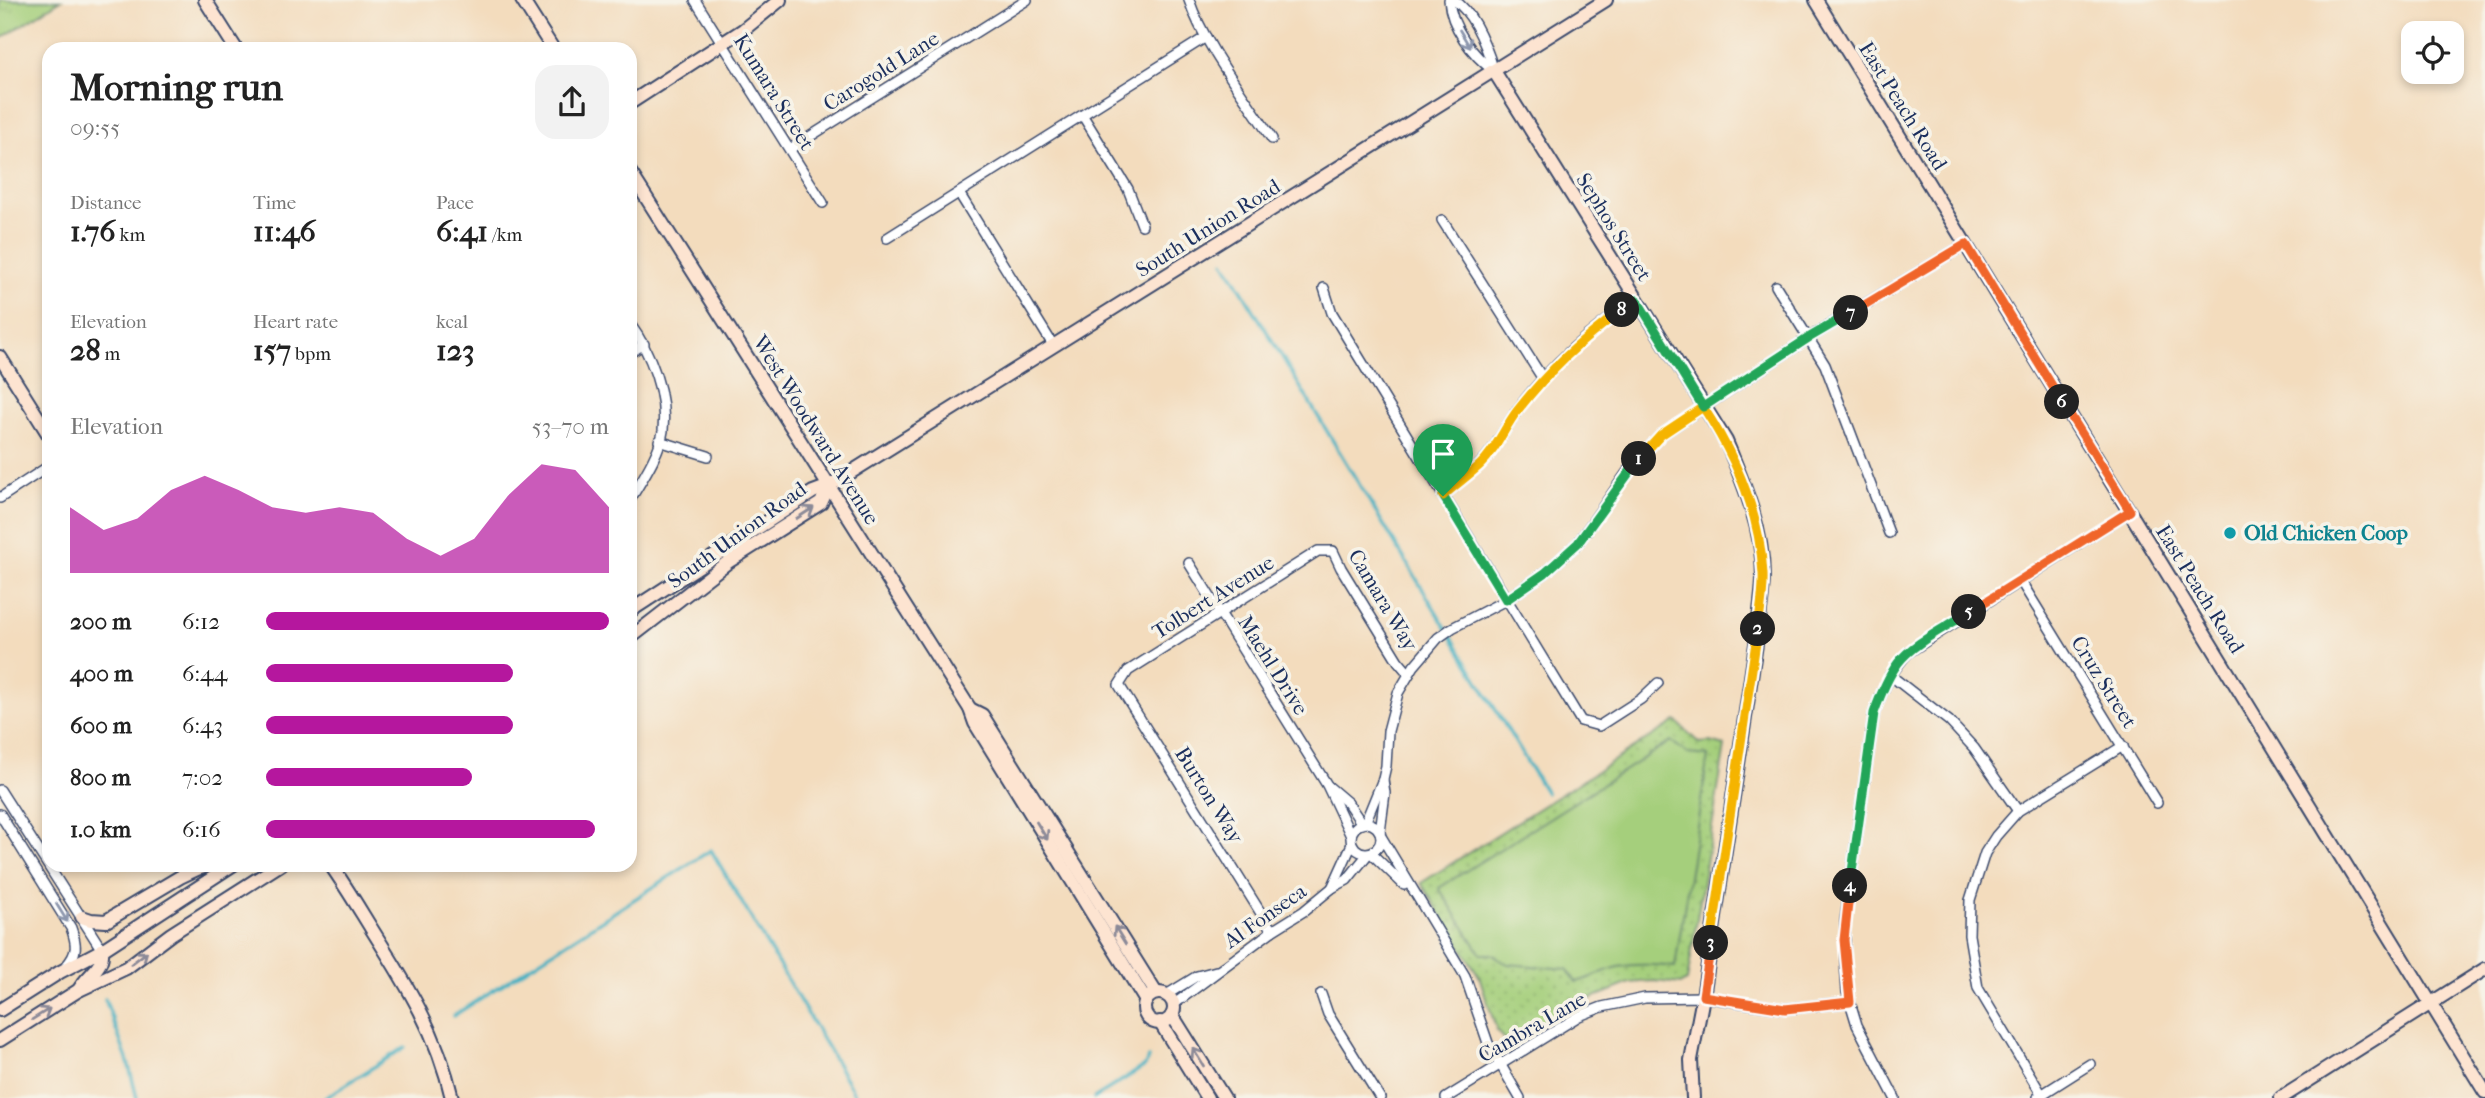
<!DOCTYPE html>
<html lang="en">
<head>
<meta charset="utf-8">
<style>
  body { margin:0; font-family:"IM FELL French Canon",serif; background:#f2f2f2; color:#222; height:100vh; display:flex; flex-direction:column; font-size:26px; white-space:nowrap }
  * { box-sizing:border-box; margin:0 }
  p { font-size:23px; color:#767676 }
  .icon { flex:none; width:38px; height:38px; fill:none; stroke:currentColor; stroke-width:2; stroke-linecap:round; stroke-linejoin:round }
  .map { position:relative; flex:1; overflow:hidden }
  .drawer { position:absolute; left:42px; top:42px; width:595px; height:830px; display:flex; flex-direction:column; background:#fff; border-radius:21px; box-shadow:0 4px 10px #0003 }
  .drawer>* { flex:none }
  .controls { position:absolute; left:2401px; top:21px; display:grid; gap:14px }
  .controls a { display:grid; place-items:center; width:63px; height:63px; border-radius:14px; background:#fff; box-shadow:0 4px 10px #0003; font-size:35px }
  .pin { position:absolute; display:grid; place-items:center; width:60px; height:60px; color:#fff; margin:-72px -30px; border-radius:50% 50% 50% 0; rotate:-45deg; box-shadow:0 0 7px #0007 }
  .pin .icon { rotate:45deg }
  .km { position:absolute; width:35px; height:35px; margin:-18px; border-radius:50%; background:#222; color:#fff; font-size:19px; line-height:35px; text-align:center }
  .round { display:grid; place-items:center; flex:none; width:74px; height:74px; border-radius:21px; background:#f2f2f2 }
  .overview { display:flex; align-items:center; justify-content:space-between; height:119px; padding:0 28px }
  h1 { font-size:38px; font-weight:700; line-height:52px }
  .stats { display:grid; grid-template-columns:repeat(3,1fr); gap:10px; height:119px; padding:7px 28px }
  .stats div { display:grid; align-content:center }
  .stats b { font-size:30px; font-weight:700 }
  .stats small { font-size:19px; font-weight:400 }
  .stats p { font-size:19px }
  .chart { height:196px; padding:14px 28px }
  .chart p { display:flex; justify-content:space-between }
  .chart svg { width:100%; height:126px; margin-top:7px; fill:#b5179e; opacity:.7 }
  ul { padding:0 28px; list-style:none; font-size:23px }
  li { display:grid; grid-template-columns:112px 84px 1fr; align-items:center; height:52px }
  li i { height:18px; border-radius:9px; background:#b5179e }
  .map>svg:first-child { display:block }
  .grass { fill:url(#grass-tufts); stroke:#607f6c; stroke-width:2 }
  .park { fill:url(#park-dots); stroke:#607f6c; stroke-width:2 }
  .pitch { fill:#a5cf7b; stroke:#607f6c; stroke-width:2 }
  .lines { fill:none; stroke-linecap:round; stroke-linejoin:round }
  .stream { stroke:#45b1c2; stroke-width:3.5 }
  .street-casing { stroke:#3b496c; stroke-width:12 }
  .secondary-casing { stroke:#3b496c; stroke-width:16 }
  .street { stroke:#fff; stroke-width:9 }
  .secondary { stroke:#fde4d1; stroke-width:12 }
  .oneway { stroke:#8d97ae }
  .oneway2 { stroke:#8c8a98 }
  .split-1-casing { stroke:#fff; stroke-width:14 }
  .split-2-casing { stroke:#fff; stroke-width:14 }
  .split-3-casing { stroke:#fff; stroke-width:14 }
  .split-4-casing { stroke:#fff; stroke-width:14 }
  .split-5-casing { stroke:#fff; stroke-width:14 }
  .split-6-casing { stroke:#fff; stroke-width:14 }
  .split-7-casing { stroke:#fff; stroke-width:14 }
  .split-8-casing { stroke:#fff; stroke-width:14 }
  .split-9-casing { stroke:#fff; stroke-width:14 }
  .split-1 { stroke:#22a559; stroke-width:9 }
  .split-2 { stroke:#f5b400; stroke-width:9 }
  .split-3 { stroke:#f5b400; stroke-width:9 }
  .split-4 { stroke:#f0652b; stroke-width:9 }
  .split-5 { stroke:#22a559; stroke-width:9 }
  .split-6 { stroke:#f0652b; stroke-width:9 }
  .split-7 { stroke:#f0652b; stroke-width:9 }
  .split-8 { stroke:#22a559; stroke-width:9 }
  .split-9 { stroke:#f5b400; stroke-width:9 }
  .culture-dot { fill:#0f9aa8; stroke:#f7f3e8; stroke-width:2.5 }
  .labels { text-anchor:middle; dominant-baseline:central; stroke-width:7; stroke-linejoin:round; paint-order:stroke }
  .street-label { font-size:21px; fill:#1b2f5e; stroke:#f7f3e8 }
  .culture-label { font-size:21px; font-weight:bold; fill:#0d838f; stroke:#f7f3e8; text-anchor:start }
</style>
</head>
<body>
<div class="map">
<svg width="2485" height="1098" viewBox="0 0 2485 1098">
  <defs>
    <pattern id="grass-tufts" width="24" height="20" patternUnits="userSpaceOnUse" patternTransform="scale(1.75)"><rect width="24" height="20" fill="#a5cf7b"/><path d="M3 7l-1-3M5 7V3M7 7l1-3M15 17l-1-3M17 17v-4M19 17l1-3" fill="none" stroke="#8db26d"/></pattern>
    <pattern id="park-dots" width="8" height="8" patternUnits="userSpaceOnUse" patternTransform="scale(1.75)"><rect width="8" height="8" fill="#a5cf7b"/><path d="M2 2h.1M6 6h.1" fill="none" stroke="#8db26d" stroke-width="1.8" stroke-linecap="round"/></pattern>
  </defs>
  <rect width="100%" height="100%" fill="#f7f3e8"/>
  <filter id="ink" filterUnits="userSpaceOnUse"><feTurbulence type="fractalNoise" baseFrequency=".0143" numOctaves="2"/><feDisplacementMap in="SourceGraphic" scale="14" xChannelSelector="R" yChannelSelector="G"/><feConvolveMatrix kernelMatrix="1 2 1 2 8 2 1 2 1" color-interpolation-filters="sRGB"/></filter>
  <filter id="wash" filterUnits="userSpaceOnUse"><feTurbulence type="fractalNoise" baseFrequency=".00686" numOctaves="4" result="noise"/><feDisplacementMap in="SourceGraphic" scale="28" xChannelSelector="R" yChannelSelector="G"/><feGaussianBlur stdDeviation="1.57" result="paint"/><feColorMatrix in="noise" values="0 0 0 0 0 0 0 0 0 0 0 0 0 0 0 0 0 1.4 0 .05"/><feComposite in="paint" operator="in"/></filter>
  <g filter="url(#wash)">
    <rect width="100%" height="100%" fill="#f3dcbd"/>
    <path class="grass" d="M0,0h61l-61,39z"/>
    <path class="park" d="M1676,721l23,22 12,-1 14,4 -38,235 -6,3 -27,-3 -24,2 -63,25 -52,32h-11l-7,-9 -18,-55 -58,-93z"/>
    <path class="pitch" d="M1671,741l17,13 20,2 -33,211c-18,-2 -38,-4 -56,0 -15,3 -28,12 -43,15l-9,-13 -59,-5 -16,-10h-11l-42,-66z"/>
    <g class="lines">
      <g class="stream">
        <path d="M1224,261l322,532"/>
        <path d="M105,999l23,63 9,36"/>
        <path d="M453,1016l258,-166 146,248"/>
        <path d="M325,1098l80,-51"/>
        <path d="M1094,1098l51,-32 3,-8"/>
      </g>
    </g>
  </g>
  <g filter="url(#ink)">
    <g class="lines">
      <g class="street-casing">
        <g id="street">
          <path d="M695,0l128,203"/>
          <path d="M1189,0c15,45 57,98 83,139"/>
          <path d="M1449,0c2,27 23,55 45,71"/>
          <path d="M1454,0c20,13 33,48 40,71"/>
          <path d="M1083,116l45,73 14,36"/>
          <path d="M790,149l237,-149"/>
          <path d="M959,193l94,152"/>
          <path d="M1442,220l101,159"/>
          <path d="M887,238l319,-201"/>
          <path d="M1776,286l49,79 64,168"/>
          <path d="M1324,288l8,25 249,408 18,5 42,-27 17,-16"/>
          <path d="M630,324c21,29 37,71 33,107 -3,22 -22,50 -33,69"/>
          <path d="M630,353l14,-9"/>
          <path d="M659,441l49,15"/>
          <path d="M1443,496c12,-12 26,-21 37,-32 15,-14 23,-33 34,-49 33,-47 75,-85 123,-115"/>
          <path d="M0,498l49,-32"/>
          <path d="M1189,563l138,222 24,51"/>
          <path d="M2020,580l137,223"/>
          <path d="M1890,675l59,46 25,27 44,63"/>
          <path d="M1328,786l20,17 14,21"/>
          <path d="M0,790l102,160"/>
          <path d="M0,814l71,114c6,16 7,25 -5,38"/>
          <circle cx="1366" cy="838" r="15"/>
          <path d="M1365,823l18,-44 3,-13 2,-35 10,-38 16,-27 24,-28 14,-10 54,-28 39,-27 33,-30 52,-75 31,-33 149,-98 156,-93"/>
          <path d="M1380,832l5,-39 -2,-13"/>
          <path d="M1382,838l83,138 23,67 32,55"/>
          <path d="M1371,853l33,32"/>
          <path d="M1332,888l20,-44"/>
          <path d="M1272,931l-153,-246 9,-14 190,-120h15l8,17 57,93 11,13"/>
          <path d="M1321,994l7,20 52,84"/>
          <path d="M1166,995l31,-19 19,-5"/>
          <path d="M1173,1005l99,-74 32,-20 28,-23 15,-8 21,-26"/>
          <path d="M2042,1095l-64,-107 -9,-53 1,-35 15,-47 11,-17 22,-25 105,-65"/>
          <path d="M2038,1097l52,-33"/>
          <path d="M1446,1098l133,-82 23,-9 43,-9 58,-1 82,12 65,-7"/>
          <path d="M1895,1098l-38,-73 -10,-33 -2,-31v-40l29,-208c8,-23 18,-44 35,-61l221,-141"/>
        </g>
      </g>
      <g class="secondary-casing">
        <g id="secondary">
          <path d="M205,0l31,49"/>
          <path d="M522,0l31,49"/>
          <path d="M1816,0l669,1092"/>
          <path d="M1494,71l232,370c18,43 37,88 37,136 0,17 -4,36 -5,54l-55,366 -12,63 2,38"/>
          <path d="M630,103l113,-73 37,-30"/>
          <path d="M630,172l340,537 5,14 171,278"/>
          <path d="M0,357l49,78"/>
          <path d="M630,611l183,-119 16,-6c259,-161 518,-324 777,-486"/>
          <path d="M630,638l98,-76 93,-59 8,-17"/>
          <path d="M970,709l12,6 174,278"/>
          <path d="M330,864c15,21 28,43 41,64 36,57 66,104 81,170"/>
          <path d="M82,917l9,3 15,1 74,-44 17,-8 18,-5"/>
          <path d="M79,990c8,-16 25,-21 23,-40"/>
          <circle cx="1159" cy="1008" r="15"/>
          <path d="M0,1010l60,-38 42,-22 132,-86"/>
          <path d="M1172,1015l52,83"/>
          <path d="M1160,1022l47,76"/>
          <path d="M0,1040l79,-50 47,-22 45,-34 110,-70"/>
          <path d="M2281,1098l204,-129"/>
        </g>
      </g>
      <use href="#street" class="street"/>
      <use href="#secondary" class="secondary"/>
    </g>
    <defs><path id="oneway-shaft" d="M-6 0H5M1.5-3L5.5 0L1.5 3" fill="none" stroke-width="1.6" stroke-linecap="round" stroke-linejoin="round" transform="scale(1.75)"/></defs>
    <g class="oneway">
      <use href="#oneway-shaft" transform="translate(1465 39) rotate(59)"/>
      <use href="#oneway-shaft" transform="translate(62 913) rotate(58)"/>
    </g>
    <g class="oneway2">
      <use href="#oneway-shaft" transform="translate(805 513) rotate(-33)"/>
      <use href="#oneway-shaft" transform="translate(1042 831) rotate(58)"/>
      <use href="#oneway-shaft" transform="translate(1120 935) rotate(-122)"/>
      <use href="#oneway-shaft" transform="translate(139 958) rotate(-37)"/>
      <use href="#oneway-shaft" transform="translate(41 1014) rotate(-32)"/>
      <use href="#oneway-shaft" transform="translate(1198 1057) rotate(-122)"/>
    </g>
  </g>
  <g class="lines" filter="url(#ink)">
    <g class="split-1-casing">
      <path id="split-1" d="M1443,496l63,104 39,-27 33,-30 61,-84"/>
    </g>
    <g class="split-2-casing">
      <path id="split-2" d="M1639,459l22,-24 42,-28c33,50 57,106 60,167 1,18 -3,37 -5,55"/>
    </g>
    <g class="split-3-casing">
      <path id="split-3" d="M1711,943l47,-314"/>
    </g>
    <g class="split-4-casing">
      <path id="split-4" d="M1711,943l-8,53 82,13 65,-7 -6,-62 6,-54"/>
    </g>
    <g class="split-5-casing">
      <path id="split-5" d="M1850,886l24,-173c6,-17 13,-35 24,-50 15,-20 49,-36 71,-51"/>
    </g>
    <g class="split-6-casing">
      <path id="split-6" d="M1969,612l161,-101 -68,-109"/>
    </g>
    <g class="split-7-casing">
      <path id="split-7" d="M1851,313l115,-69 96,158"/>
    </g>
    <g class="split-8-casing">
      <path id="split-8" d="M1622,310l15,-10 66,107 107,-70 41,-24"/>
    </g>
    <g class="split-9-casing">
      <path id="split-9" d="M1443,496c12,-11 25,-20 37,-31 17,-16 24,-37 37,-54 33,-42 62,-69 105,-101"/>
    </g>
    <use href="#split-1" class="split-1"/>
    <use href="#split-2" class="split-2"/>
    <use href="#split-3" class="split-3"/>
    <use href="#split-4" class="split-4"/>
    <use href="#split-5" class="split-5"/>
    <use href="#split-6" class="split-6"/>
    <use href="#split-7" class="split-7"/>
    <use href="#split-8" class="split-8"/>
    <use href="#split-9" class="split-9"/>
  </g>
  <circle class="culture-dot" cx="2230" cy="533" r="7"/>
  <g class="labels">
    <g class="street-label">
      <text transform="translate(881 71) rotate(-32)">Carogold Lane</text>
      <text transform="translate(774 92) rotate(58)">Kumara Street</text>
      <text transform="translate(1903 106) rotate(58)">East Peach Road</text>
      <text transform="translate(1614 227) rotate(58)">Sephos Street</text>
      <text transform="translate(1208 228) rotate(-32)">South Union Road</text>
      <text transform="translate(816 430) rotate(58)">West Woodward Avenue</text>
      <text transform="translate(737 535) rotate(-36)">South Union Road</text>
      <text transform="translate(2200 589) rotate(58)">East Peach Road</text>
      <text transform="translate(1213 597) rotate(-32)">Tolbert Avenue</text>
      <text transform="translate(1383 600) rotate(59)">Camara Way</text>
      <text transform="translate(1273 665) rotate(58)">Maehl Drive</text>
      <text transform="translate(2104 682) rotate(58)">Cruz Street</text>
      <text transform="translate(1209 795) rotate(58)">Burton Way</text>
      <text transform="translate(1265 916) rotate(-35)">Al Fonseca</text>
      <text transform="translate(1532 1027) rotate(-30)">Cambra Lane</text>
    </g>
    <g class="culture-label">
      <text x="2244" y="533">Old Chicken Coop</text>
    </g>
  </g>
</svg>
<div class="controls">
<a><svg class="icon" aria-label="locate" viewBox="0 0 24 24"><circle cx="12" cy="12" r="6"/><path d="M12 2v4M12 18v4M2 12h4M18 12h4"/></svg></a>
</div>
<div class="pin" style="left:1443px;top:496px;background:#1e9e55"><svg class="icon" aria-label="arrive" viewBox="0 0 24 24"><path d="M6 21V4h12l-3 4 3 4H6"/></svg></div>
<b class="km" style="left:1639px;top:459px">1</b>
<b class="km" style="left:1758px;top:629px">2</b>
<b class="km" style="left:1711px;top:943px">3</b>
<b class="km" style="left:1850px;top:886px">4</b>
<b class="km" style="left:1969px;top:612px">5</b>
<b class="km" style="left:2062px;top:402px">6</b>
<b class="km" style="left:1851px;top:313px">7</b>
<b class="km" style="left:1622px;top:310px">8</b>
<section class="drawer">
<div class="overview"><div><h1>Morning run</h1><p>09:55</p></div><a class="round"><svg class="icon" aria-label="share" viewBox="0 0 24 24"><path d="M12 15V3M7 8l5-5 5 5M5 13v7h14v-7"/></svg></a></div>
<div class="stats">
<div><p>Distance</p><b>1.76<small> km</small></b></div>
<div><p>Time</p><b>11:46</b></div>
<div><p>Pace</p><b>6:41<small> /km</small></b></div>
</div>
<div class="stats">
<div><p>Elevation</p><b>28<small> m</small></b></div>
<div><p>Heart rate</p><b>157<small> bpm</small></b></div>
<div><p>kcal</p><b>123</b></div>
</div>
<div class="chart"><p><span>Elevation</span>53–70 m</p>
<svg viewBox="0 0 160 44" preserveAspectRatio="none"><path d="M0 44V21L10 29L20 25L30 15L40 10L50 15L60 21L70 23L80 21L90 23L100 32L110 38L120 32L130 17L140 6L150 8L160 21V44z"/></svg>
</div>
<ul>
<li><b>200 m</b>6:12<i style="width:100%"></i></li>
<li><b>400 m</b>6:44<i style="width:72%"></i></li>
<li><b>600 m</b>6:43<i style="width:72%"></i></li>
<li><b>800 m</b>7:02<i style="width:60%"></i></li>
<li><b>1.0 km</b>6:16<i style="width:96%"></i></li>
</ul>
</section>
</div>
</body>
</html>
